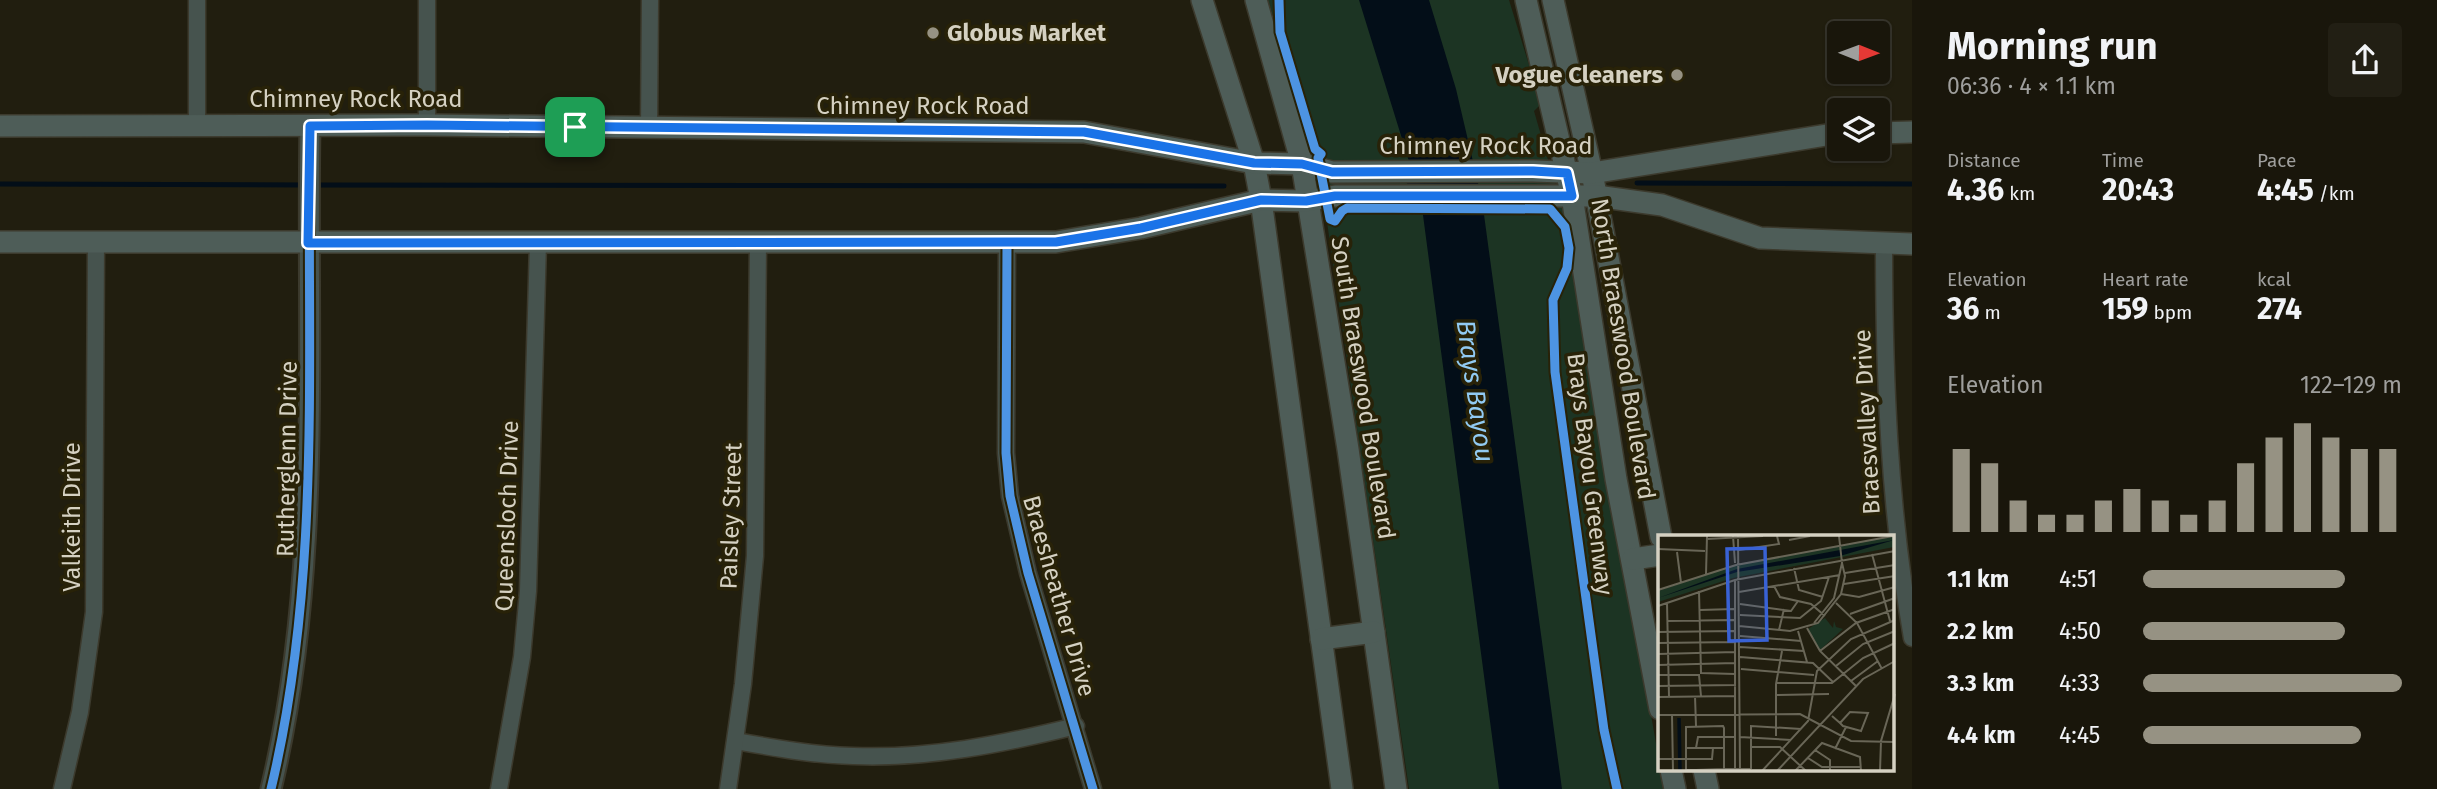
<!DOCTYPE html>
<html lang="en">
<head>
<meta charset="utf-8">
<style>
  body { margin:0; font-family:"Fira Sans",sans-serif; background:#221f14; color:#f1f3f6; height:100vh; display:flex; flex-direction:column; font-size:26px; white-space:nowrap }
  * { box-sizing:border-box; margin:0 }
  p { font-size:23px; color:#9f9f9d }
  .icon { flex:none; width:38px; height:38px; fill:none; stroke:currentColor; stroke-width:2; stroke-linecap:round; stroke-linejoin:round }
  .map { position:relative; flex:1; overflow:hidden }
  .sheet { display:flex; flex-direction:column; background:#19160b; width:525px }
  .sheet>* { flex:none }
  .needle { width:46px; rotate:91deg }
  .fabs { position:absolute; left:1827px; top:21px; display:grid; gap:14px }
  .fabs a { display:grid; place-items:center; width:63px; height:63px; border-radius:7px; background:#19160b; box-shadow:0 2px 5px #0004,0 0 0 2px #37352c; font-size:35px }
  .pin { position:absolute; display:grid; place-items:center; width:60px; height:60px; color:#fff; margin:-30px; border-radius:14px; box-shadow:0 4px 10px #0006 }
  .round { display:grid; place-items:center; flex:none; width:74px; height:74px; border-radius:7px; background:#221f14 }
  .head { display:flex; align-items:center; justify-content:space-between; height:119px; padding:0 35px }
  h1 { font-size:38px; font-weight:700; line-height:52px }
  .metrics { display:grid; grid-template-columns:repeat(3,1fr); gap:10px; height:119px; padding:7px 35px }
  .metrics div { display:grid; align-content:center }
  .metrics b { font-size:30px; font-weight:700 }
  .metrics small { font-size:19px; font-weight:400 }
  .metrics p { font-size:19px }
  .chart { height:196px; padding:14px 35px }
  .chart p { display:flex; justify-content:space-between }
  .chart svg { width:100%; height:126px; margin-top:7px; stroke:#969283; stroke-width:6 }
  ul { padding:0 35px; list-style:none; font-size:23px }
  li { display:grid; grid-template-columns:112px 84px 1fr; align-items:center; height:52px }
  li i { height:18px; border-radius:9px; background:#969283 }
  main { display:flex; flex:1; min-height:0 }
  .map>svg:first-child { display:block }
  .green { fill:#1c3423 }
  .water { fill:#030e18 }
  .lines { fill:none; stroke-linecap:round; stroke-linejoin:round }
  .stream { stroke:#030e18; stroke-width:5 }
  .minor-casing { stroke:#3c3a2d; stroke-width:19 }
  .tertiary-casing { stroke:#3c3a2d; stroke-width:23 }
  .secondary-casing { stroke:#3c3a2d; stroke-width:24 }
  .minor { stroke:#46534e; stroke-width:16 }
  .tertiary { stroke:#46534e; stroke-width:19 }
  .secondary { stroke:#4e5d58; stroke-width:21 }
  .cycleway-casing { stroke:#282208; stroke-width:13 }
  .cycleway { stroke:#4d94e3; stroke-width:9 }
  .route-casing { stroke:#fff; stroke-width:14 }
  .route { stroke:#1a73e8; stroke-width:9 }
  .poi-dot { fill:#969283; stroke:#282208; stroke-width:2.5 }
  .labels { text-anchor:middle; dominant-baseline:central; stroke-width:7; stroke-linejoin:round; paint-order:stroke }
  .poi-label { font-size:24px; font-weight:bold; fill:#d5d1c2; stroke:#282208; text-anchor:start }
  .street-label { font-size:24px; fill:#d5d1c2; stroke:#282208 }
  .water-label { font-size:26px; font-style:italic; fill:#91caf2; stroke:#282208 }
  .inset-river { fill:none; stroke:#030e18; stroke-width:3.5 }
  .inset-road { fill:none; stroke:#696657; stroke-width:2 }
  .view { fill:#3962d5; fill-opacity:0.15; stroke:#3962d5; stroke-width:3.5 }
  .inset-edge { fill:none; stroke:#d5d1c2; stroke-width:3.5 }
</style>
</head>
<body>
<main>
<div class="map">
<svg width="1912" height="789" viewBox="0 0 1912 789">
  <rect width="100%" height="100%" fill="#211e0f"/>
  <path class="green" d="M1268,0h241l32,104 -7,7 29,101 101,577h-255l-82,-567 -27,-117z"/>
  <path class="water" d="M1359,0h70l27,89 26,111 80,589h-63l-78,-589z"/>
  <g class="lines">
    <g class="stream">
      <path d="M1637,183l275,1"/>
      <path d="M0,184l305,1"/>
      <path d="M315,185l909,1"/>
      <path d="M1409,185h13"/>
    </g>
    <g class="minor-casing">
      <g id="minor">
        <path d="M197,125v-125"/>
        <path d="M427,125v-125"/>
        <path d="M649,129l1,-129"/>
        <path d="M1007,243l-1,210 4,43 18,77 65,216"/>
        <path d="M1884,244c0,133 5,263 28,394"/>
        <path d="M736,741c39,7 77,14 117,15 76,3 150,-12 223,-30"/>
        <path d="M62,789l18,-77 14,-100 2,-370"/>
        <path d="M499,789l23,-132 6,-66 10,-348"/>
        <path d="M728,789l15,-105 12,-128 3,-313"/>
      </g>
    </g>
    <g class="tertiary-casing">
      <path id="tertiary" d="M271,789c52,-217 35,-442 39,-663"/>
    </g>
    <g class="secondary-casing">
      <g id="secondary">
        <path d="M1202,0l52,163 7,37 81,589"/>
        <path d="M1256,0l46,164 46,285 48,340"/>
        <path d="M1526,0l46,196 44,283 44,230"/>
        <path d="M1553,0l39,173 69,364"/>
        <path d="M0,126l427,-1 657,7 170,31 48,1 30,8 201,-1 59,2 247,-40"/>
        <path d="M1878,133l34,-1"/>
        <path d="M0,242h1056l85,-14 120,-28 45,1 29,-5h261l66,9 98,33 152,6"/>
        <path d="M1633,559l27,-4"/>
        <path d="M1321,639l53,-7"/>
        <path d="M1671,770l4,19"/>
        <path d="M1704,770l4,19"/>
      </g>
    </g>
    <use href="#minor" class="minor"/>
    <use href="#tertiary" class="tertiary"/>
    <use href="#secondary" class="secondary"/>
    <g class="cycleway-casing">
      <g id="cycleway">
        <path d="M1279,0l1,32 35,117 6,5 -3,4 12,61 5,2 7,-10 5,-3 203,1 15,18 4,21 -2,20 -14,32 2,72 49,358 13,59"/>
        <path d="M1007,243l-1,210 4,43 18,77 65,216"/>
        <path d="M271,789c52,-217 35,-442 39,-663"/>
      </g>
    </g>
    <use href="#cycleway" class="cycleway"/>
  </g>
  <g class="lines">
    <g class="route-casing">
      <path id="route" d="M427,125l657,7 170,31 48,1 30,8 201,-1 34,2 5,23h-237l-29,5 -45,-1 -120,28 -85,14 -748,1 2,-117z"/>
    </g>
    <use href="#route" class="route"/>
  </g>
  <g class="poi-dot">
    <circle cx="933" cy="33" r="7"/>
    <circle cx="1677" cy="75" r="7"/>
  </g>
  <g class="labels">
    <g class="poi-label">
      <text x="947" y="33">Globus Market</text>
      <text x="1663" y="75" text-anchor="end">Vogue Cleaners</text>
    </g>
    <g class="street-label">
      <text x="356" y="99">Chimney Rock Road</text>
      <text x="923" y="106">Chimney Rock Road</text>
      <text x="1486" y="146">Chimney Rock Road</text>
      <text transform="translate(1623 349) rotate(81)">North Braeswood Boulevard</text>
      <text transform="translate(1363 388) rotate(81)">South Braeswood Boulevard</text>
      <text transform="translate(1867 422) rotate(-93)">Braesvalley Drive</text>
      <text transform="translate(287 459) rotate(-89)">Rutherglenn Drive</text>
      <text transform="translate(1590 474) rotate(83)">Brays Bayou Greenway</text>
      <text transform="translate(507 516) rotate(-88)">Queensloch Drive</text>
      <text transform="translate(731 516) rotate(-88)">Paisley Street</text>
      <text transform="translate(72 517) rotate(-90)">Valkeith Drive</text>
      <text transform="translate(1059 596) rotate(74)">Braesheather Drive</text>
    </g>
    <g class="water-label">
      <text transform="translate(1475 391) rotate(82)">Brays Bayou</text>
    </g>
  </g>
  <g transform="translate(1658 535)">
    <rect width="236" height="236" fill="#211e0f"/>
    <path d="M236,1v11l-161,31 -75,24v-11l74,-25zM167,83l8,10 1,-7 2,6 7,2 -23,21 -12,-21z" fill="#1c3423"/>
    <path d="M236,5l-54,16 -103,16 -79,26 79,-29z" fill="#030e18"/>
    <path class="inset-river" d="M21,183l1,53"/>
    <path class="inset-road" d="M75,1l2,27M80,1l2,235M181,1l3,27M49,4l56,-3M131,5l21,-4M0,14l47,2M81,15l40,-6 -2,-8M19,17l4,31M214,19l18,67M136,33l5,22 24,7M187,38l50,-8M48,39l1,-38M186,49l51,-8M116,51l6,11 31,7 14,12M0,55l78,-25 157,-29M41,56l2,82 34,1M81,57l101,-17M183,59l18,3 36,-10M9,68l2,94M178,68l21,20 25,46M82,69l51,7 7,-10M0,71l77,-26 160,-29M42,75l34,-1M192,79l45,-16M82,80l60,3 21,-17 8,-24M9,86l67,-1M156,88l20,-25 8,-35M81,91l51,5 28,-8 23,-29 4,-18 -3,-13M149,93l13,23 37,36M121,95l5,-21M140,96l9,31M0,97l76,-1M82,101l61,5M0,108l77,-1M82,112l64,4M162,116l36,-28 39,-14M0,119l77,-2M82,122l73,6 20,19M0,130l77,-2M178,131l27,-22 32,-13M83,134l73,6M0,140h41l2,21M193,146l27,-20M118,148h56l31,-25 32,-15M0,151l78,-1M117,160l54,-1M37,161l1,30M0,162l77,-1M0,180l142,-1 51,27 44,1M14,180l1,56M174,181l8,7 3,3 18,5 7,-18 -18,-1 -10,11M118,201v-52l6,-33M82,202l51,3M93,212h29l26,24M27,213h39M38,213l2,-11h37M177,214l11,-22M157,215l15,10v10M150,223l14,9h39M0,224h54l1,-11M93,234v-43l50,3M66,236v-43l-1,-2 -37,1v42l1,1h9l28,-1h27M77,236v-191M104,236l46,-50 9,-50 34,-32 44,-19M119,236l86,-92 32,-18M137,236l27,-28 38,14 1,14M222,236l1,-30 14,-47"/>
    <path class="view" d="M107,13l2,92 -38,1 -2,-92z"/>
    <rect width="236" height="236" class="inset-edge"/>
  </g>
</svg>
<div class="fabs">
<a><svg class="needle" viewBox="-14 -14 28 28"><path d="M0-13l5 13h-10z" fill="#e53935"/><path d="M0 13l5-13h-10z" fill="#9f9f9d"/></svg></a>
<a><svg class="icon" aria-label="layers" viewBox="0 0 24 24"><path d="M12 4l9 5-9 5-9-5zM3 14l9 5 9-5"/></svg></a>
</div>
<div class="pin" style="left:575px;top:127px;background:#1e9e55"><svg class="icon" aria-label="arrive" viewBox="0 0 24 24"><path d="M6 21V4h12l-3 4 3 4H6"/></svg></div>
</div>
<section class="sheet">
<div class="head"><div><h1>Morning run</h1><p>06:36 · 4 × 1.1 km</p></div><a class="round"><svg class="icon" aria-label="share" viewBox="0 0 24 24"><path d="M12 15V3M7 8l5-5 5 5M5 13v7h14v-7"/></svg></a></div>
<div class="metrics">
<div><p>Distance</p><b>4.36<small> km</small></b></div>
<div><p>Time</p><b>20:43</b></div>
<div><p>Pace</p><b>4:45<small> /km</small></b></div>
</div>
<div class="metrics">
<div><p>Elevation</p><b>36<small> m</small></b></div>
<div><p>Heart rate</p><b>159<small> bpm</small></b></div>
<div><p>kcal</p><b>274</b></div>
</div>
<div class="chart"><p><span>Elevation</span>122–129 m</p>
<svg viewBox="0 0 160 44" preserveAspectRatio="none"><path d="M5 44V15M15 44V20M25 44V33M35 44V38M45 44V38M55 44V33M65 44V29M75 44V33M85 44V38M95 44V33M105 44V20M115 44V11M125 44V6M135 44V11M145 44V15M155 44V15"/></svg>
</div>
<ul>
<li><b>1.1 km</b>4:51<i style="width:78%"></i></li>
<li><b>2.2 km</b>4:50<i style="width:78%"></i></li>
<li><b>3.3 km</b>4:33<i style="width:100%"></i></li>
<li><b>4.4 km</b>4:45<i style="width:84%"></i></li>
</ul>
</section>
</main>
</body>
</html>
